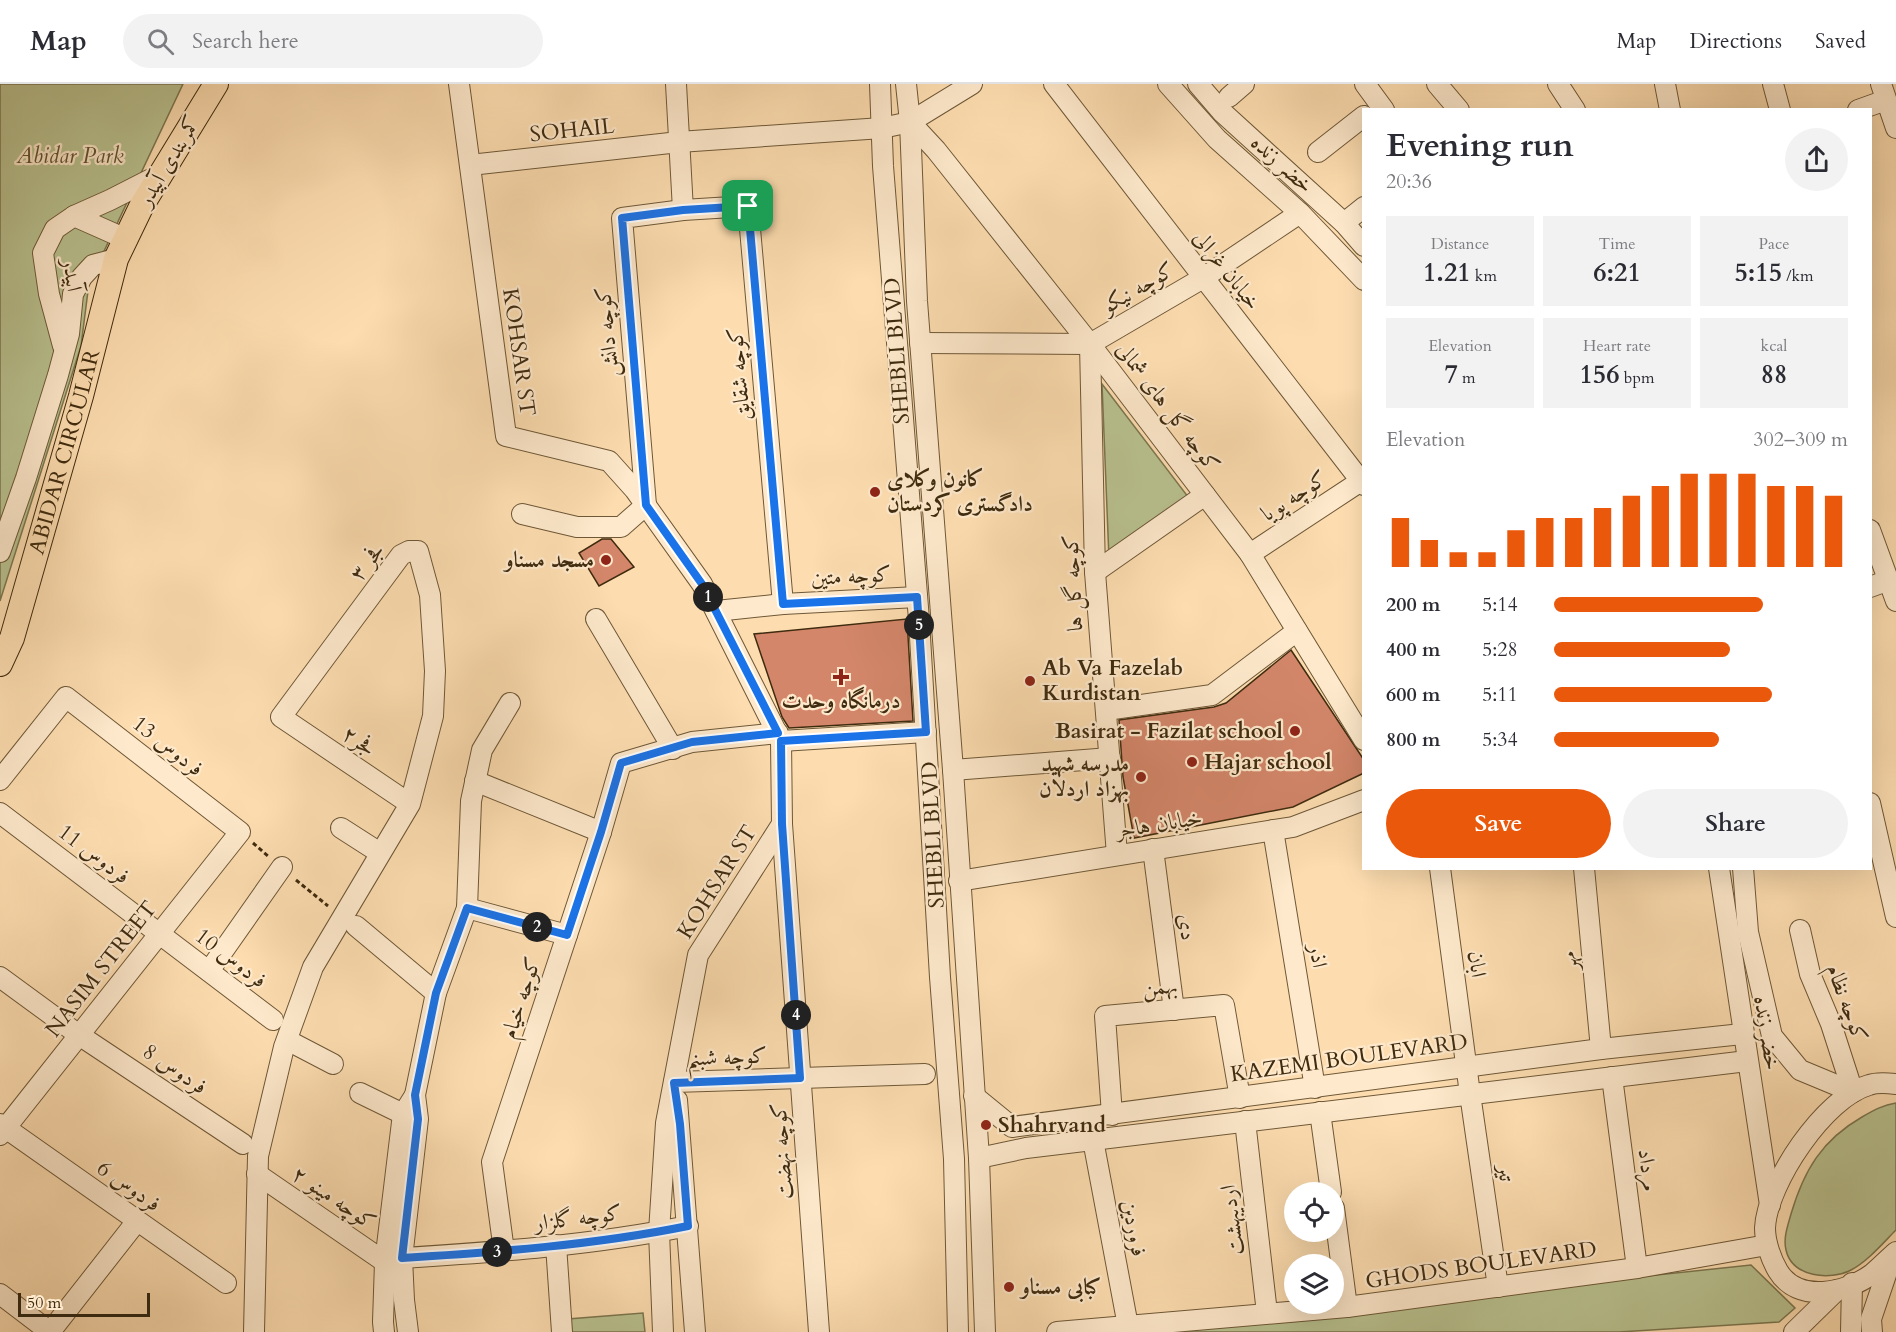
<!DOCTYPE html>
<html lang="en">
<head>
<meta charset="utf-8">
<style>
  body { margin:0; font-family:Cardo,Amiri,serif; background:#f2f2f3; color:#2b2b33; height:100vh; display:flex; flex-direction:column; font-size:22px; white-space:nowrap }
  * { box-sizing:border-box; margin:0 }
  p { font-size:20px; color:#7c7c81 }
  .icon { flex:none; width:33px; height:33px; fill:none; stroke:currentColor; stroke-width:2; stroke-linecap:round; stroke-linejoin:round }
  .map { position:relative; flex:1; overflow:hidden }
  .drawer { position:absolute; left:1362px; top:24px; width:510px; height:762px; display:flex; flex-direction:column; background:#fff; border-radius:0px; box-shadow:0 6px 24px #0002 }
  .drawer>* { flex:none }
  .controls { position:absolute; left:1284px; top:1098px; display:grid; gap:12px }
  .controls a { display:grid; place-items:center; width:60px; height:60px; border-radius:50%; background:#fff; box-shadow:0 6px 24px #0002; font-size:30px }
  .scale { position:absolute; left:18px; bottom:15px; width:132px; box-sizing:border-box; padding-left:6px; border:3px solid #3f2b0f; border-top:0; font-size:16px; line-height:21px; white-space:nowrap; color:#3f2b0f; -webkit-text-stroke:4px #fee9cc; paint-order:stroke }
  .pin { position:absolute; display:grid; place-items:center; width:51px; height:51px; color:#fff; margin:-26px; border-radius:12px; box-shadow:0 3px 9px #0006 }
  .km { position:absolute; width:30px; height:30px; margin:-15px; border-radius:50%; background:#222; color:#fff; font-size:16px; line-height:30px; text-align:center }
  .round { display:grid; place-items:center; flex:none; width:63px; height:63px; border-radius:32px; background:#f2f2f3 }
  .summary { display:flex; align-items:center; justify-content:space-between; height:102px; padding:0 24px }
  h1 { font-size:33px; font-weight:700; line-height:45px }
  .metrics { display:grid; grid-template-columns:repeat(3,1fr); gap:9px; height:102px; padding:6px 24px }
  .metrics div { display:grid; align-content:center; border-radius:0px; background:#f2f2f3; text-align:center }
  .metrics b { font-size:26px; font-weight:700 }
  .metrics small { font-size:16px; font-weight:400 }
  .metrics p { font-size:16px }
  .chart { height:168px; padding:12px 24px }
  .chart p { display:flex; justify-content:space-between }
  .chart svg { width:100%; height:108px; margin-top:6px; stroke:#ea580c; stroke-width:6 }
  .cta { display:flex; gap:12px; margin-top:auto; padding:12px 24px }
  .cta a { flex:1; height:69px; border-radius:36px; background:#ea580c; color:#fff; font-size:24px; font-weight:700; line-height:69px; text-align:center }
  .cta a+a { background:#f2f2f3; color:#2b2b33 }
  ul { padding:0 24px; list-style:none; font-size:20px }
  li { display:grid; grid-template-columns:96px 72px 1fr; align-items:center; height:45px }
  li i { height:15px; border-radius:8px; background:#ea580c }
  header { display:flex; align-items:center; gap:36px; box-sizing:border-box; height:84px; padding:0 30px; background:#fff; border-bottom:2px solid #e1e1e2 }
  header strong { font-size:28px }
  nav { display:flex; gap:33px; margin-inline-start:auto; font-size:21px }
  .search { width:420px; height:54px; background:#f2f2f3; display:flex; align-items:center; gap:15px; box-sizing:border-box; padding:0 21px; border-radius:33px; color:#7c7c81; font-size:22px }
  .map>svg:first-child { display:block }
  .green { fill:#b9c290; stroke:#7c7650; stroke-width:1.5 }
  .building { fill:#d3866a; stroke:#3f2b0f; stroke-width:1.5 }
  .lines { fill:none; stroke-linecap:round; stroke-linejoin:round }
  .minor-casing { stroke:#6e5837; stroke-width:22 }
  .major-casing { stroke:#3f2b0f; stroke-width:26 }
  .path { stroke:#3f2b0f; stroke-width:3; stroke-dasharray:4.5 3; stroke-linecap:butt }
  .minor { stroke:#fee9cc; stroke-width:20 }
  .major { stroke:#fdddb0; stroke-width:24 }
  .route-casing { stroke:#fff; stroke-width:12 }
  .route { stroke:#1a73e8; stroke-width:8 }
  .poi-dot { fill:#8f2418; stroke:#fee9cc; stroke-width:2 }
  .labels { text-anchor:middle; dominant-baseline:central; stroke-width:4.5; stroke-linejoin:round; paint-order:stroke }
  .street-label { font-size:22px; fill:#3f2b0f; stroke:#fee9cc }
  .park-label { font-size:22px; font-style:italic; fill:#5e512f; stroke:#fee9cc }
  .poi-label { font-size:22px; font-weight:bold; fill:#3f2b0f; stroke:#fee9cc; text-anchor:start }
</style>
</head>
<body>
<header>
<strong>Map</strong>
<div class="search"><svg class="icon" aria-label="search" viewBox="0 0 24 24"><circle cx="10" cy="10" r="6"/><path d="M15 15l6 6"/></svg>Search here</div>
<nav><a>Map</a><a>Directions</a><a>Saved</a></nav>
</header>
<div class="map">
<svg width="1896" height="1248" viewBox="0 0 1896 1248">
  <rect width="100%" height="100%" fill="#fdddb0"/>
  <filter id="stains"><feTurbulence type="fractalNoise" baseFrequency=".00333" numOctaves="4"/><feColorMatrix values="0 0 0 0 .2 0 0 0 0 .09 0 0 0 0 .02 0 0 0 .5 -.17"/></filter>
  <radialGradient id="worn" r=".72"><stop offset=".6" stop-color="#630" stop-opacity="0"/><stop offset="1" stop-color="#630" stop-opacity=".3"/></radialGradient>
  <g class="green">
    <path d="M0,0h183l-94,199 -8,63 -81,255z"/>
    <path d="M1102,300l90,118 -83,57z"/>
    <path d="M1896,1019v127c-13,13 -28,31 -45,40 -21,11 -59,7 -65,-20 -3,-12 2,-25 5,-36 13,-44 31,-74 71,-97 12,-7 21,-12 34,-14z"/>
    <path d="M1751,1181l44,43 -16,14 -160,10h-500z"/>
    <path d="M643,1229l2,19h-76l-1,-13z"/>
  </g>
  <g class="building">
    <path d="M602,455h9l23,28 -35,19 -20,-33z"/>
    <path d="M907,535l6,102 -124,7 -7,-11 -28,-83z"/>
    <path d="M1291,566l73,110v13l-71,34 -159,31 -11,-61 -4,-57 95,-13 12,-4z"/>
  </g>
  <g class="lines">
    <g class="minor-casing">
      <g id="minor">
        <path d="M459,0l47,352 103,25 26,29 67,94 79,157 1,83 -84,131 -32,168 -7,109 4,100"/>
        <path d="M676,0l7,126"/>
        <path d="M880,0l3,82 36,454 21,357 14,182 4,173"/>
        <path d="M906,0l4,38 7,179 36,469 26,388 6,174"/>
        <path d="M1054,0l310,401"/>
        <path d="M1168,0l49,55 83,74 64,67"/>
        <path d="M1198,0l24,28 122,111 20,23"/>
        <path d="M1365,0l19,26"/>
        <path d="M1437,0l22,26"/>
        <path d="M1558,0l17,26"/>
        <path d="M1665,0l5,26"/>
        <path d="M1773,0l7,26"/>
        <path d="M1881,0l15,44"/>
        <path d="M1229,13l15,-13"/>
        <path d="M1858,26l28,-10"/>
        <path d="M910,38l26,28 154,194 160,210 114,186"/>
        <path d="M1318,68l46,-36"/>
        <path d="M470,81l209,-23 203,-14 28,-6 62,-38"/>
        <path d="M74,132l36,-16 49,-25"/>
        <path d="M1344,139l20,-16"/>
        <path d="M920,259l170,1"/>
        <path d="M1090,260l5,228 22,283"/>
        <path d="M1090,260l113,-66 97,-65"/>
        <path d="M63,262l-14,-52 -6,-41 12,-24 19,-13 52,23"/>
        <path d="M646,421l-24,-287 61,-8 65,-4 35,398"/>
        <path d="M522,430l55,13h44l25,-22"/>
        <path d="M1870,446l26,71"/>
        <path d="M0,468l26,-74 32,-103 11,-41 4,-40 9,-17 11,-12 23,-6"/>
        <path d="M1250,470l114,-75"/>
        <path d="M1095,488l110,-77"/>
        <path d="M1870,503l19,-7"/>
        <path d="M716,527l67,-7 134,-7"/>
        <path d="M596,535l77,130"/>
        <path d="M1106,626l106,-15 85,-64"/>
        <path d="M781,657l145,-9"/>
        <path d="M953,686l157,-12"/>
        <path d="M0,696l66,-83 174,135 -240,303"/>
        <path d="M475,697l126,51"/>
        <path d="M1870,719l26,114"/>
        <path d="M0,729l273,207"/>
        <path d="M782,740l37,508"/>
        <path d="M341,744l39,25"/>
        <path d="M1273,746l42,258"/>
        <path d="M1153,765l21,161"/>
        <path d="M1440,784l30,226 28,193"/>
        <path d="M1584,784l17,181"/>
        <path d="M1719,784l51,337"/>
        <path d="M1743,784l5,64 24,104 28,34 53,22"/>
        <path d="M959,797l334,-54 71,-27"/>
        <path d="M467,824l100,27"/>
        <path d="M356,842l80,67"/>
        <path d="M1800,846l10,44 21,50 22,68"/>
        <path d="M209,887l73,-104"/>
        <path d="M0,893l79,58 164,109"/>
        <path d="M287,956l46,24"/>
        <path d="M1612,993l25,191"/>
        <path d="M674,998l251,-8"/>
        <path d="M1896,1000c-9,-1 -19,-2 -27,1 -44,12 -102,98 -104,143 0,14 6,31 13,43 20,33 68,22 94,3 8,-7 16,-15 24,-22"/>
        <path d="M360,1009l43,21"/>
        <path d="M974,1012l38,31 589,-78 141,-15"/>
        <path d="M677,1016l18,232"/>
        <path d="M1320,1028l11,80"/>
        <path d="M1112,1031l-7,-99 119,-11 16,93"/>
        <path d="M1245,1037l22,192"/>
        <path d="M0,1040l226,159"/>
        <path d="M1093,1056l35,186"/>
        <path d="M979,1074l47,-10 721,-87"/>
        <path d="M257,1090l128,88"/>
        <path d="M1334,1124l13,99"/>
        <path d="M556,1161l6,87"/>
        <path d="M504,1167l-12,-89 109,-330 20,-69 71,-21 86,-9"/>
        <path d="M402,1174c95,-6 192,-13 286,-32"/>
        <path d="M0,1210l50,38 87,-111"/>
        <path d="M254,1248l4,-176 26,-109 29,-80 97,-163 23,-88 2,-45 -5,-76 -12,-44h-9l-8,4 -120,162 129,87"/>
        <path d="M384,1248l-1,-10 2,-60 18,-148 12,-19"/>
        <path d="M408,1248l-4,-32 -2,-42 16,-139 -3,-24 21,-102 31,-85 4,-107 11,-51 28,-47"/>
        <path d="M1057,1248l290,-25 290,-39 130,-23"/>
        <path d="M1794,1248l43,-42"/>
        <path d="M1851,1248l1,-49"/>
        <path d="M1872,1248l-1,-13 21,-62"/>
      </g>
    </g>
    <g class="major-casing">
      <g id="major">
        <path id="s1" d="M0,580l12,-26 69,-242 35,-137 26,-54 74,-121"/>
      </g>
    </g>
    <g class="path">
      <path d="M253,759l15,13"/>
      <path d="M296,796l32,26"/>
    </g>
    <use href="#minor" class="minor"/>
    <use href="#major" class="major"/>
  </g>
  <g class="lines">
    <g class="route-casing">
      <path id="route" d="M748,122l35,398 134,-7 9,135 -145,9 1,83 18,254 -126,5 6,41 8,102c-94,19 -190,26 -286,32l16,-139 -3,-24 21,-102 31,-85 100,27 34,-103 20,-69 71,-21 86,-9 -76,-149 -56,-79 -24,-287 61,-8z"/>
    </g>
    <use href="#route" class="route"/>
  </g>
  <g class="poi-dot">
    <circle cx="875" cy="408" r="6"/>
    <circle cx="606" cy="476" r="6"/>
    <path d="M838 584h6v6h6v6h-6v6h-6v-6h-6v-6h6z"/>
    <circle cx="1030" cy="597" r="6"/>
    <circle cx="1295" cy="647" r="6"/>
    <circle cx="1192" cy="678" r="6"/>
    <circle cx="1141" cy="693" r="6"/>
    <circle cx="986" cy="1041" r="6"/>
    <circle cx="1009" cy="1203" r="6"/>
  </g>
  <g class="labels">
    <g class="street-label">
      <text transform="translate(572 46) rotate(-6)">SOHAIL</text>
      <text transform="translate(169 77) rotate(-59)">کمربندی آبیدر</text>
      <text transform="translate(1282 80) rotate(42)">خضر زنده</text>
      <text transform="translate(1227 186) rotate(52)">خیابان غزالی</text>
      <text transform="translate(72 191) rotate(81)">آبیدر</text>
      <text transform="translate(1138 204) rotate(-30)">کوچه نیکو</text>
      <text transform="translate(607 248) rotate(-95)">کوچه دانش</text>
      <text transform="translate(897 267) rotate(-94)">SHEBLI BLVD</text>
      <text transform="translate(519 268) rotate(82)">KOHSAR ST</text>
      <text transform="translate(739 290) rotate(-95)">کوچه شقایق</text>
      <text transform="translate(1168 323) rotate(53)">کوچه گل های شمالی</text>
      <text stroke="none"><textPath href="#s1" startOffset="222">ABIDAR CIRCULAR</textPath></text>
      <text transform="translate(1294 412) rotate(-33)">کوچه پویا</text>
      <text transform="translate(367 478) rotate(-52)">فجر ۳</text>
      <text transform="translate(851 492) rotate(-3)">کوچه متین</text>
      <text transform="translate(1073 499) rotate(-93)">کوچه گل ها</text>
      <text transform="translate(359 657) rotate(34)">فجر۲</text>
      <text transform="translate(168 662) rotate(38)">فردوس 13</text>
      <text transform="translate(1159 740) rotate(-9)">خیابان هاجر</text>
      <text transform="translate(933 751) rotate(-93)">SHEBLI BLVD</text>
      <text transform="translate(94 770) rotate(37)">فردوس 11</text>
      <text transform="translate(717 798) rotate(-58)">KOHSAR ST</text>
      <text transform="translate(1187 843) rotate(83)">دی</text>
      <text transform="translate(1318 872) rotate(81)">اذر</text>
      <text transform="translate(231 874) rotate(37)">فردوس 10</text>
      <text transform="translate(1569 877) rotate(-96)">مهر</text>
      <text transform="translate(1477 880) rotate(82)">ابان</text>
      <text transform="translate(101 885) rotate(-52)">NASIM STREET</text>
      <text transform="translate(1160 903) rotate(-5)">بهمن</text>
      <text transform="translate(521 914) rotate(-72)">کوچه خیام</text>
      <text transform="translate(1847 919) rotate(70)">کوچه نظام</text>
      <text transform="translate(1767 949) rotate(81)">خضر زنده</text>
      <text transform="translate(727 973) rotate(-2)">کوچه شبنم</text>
      <text transform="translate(1349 974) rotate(-8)">KAZEMI BOULEVARD</text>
      <text transform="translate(175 985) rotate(34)">فردوس 8</text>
      <text transform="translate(782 1067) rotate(-94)">کوچه نهضت</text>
      <text transform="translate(1648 1086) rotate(83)">مرداد</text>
      <text transform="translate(1506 1089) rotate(82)">تیر</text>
      <text transform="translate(129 1102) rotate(35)">فردوس 6</text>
      <text transform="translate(334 1114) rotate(34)">کوچه مینو ۲</text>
      <text transform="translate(578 1134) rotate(-7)">کوچه گلزار</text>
      <text transform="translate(1232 1136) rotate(-97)">اردیبهشت</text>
      <text transform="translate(1134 1144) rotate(79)">فروردین</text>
      <text transform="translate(1481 1181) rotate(-8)">GHODS BOULEVARD</text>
    </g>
    <g class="park-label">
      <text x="70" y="72">Abidar Park</text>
    </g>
    <g class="poi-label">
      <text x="887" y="395">کانون وکلای<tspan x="887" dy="25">دادگستری کردستان</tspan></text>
      <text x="594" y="476" text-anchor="end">مسجد مسناو</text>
      <text x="1042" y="584">Ab Va Fazelab<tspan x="1042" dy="25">Kurdistan</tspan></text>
      <text x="841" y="617" text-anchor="middle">درمانگاه وحدت</text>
      <text x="1283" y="647" text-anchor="end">Basirat - Fazilat school</text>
      <text x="1204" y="678">Hajar school</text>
      <text x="1129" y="680" text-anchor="end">مدرسه شهید<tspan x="1129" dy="25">بهزاد اردلان</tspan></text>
      <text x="998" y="1041">Shahrvand</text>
      <text x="1021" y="1203">کبابی مسناو</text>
    </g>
  </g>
  <rect width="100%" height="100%" filter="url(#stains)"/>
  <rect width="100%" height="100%" fill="url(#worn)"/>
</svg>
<div class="controls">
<a><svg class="icon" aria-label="locate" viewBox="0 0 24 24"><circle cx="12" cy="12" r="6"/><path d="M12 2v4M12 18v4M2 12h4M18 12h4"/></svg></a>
<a><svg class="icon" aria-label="layers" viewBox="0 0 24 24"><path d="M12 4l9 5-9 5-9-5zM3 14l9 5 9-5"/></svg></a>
</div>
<div class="scale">50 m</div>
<div class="pin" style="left:748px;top:122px;background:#1e9e55"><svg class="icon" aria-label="arrive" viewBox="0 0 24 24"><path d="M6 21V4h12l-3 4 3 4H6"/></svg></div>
<b class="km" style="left:708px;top:513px">1</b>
<b class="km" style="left:537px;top:843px">2</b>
<b class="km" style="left:497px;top:1168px">3</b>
<b class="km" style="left:796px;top:931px">4</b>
<b class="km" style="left:919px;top:541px">5</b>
<section class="drawer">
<div class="summary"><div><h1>Evening run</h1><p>20:36</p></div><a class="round"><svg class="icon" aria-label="share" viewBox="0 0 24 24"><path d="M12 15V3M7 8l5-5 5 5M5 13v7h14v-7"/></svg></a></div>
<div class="metrics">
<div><p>Distance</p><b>1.21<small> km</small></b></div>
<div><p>Time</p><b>6:21</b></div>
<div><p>Pace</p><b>5:15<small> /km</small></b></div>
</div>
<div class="metrics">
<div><p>Elevation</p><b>7<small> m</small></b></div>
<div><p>Heart rate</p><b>156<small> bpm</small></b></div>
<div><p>kcal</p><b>88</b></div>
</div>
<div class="chart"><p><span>Elevation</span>302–309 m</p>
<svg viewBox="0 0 160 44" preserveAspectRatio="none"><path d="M5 44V24M15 44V33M25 44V38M35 44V38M45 44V29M55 44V24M65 44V24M75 44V20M85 44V15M95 44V11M105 44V6M115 44V6M125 44V6M135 44V11M145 44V11M155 44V15"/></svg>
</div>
<ul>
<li><b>200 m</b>5:14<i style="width:71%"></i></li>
<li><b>400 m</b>5:28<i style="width:60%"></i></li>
<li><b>600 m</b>5:11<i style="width:74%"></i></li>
<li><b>800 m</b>5:34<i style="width:56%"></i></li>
</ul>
<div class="cta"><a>Save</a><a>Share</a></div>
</section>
</div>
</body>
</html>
